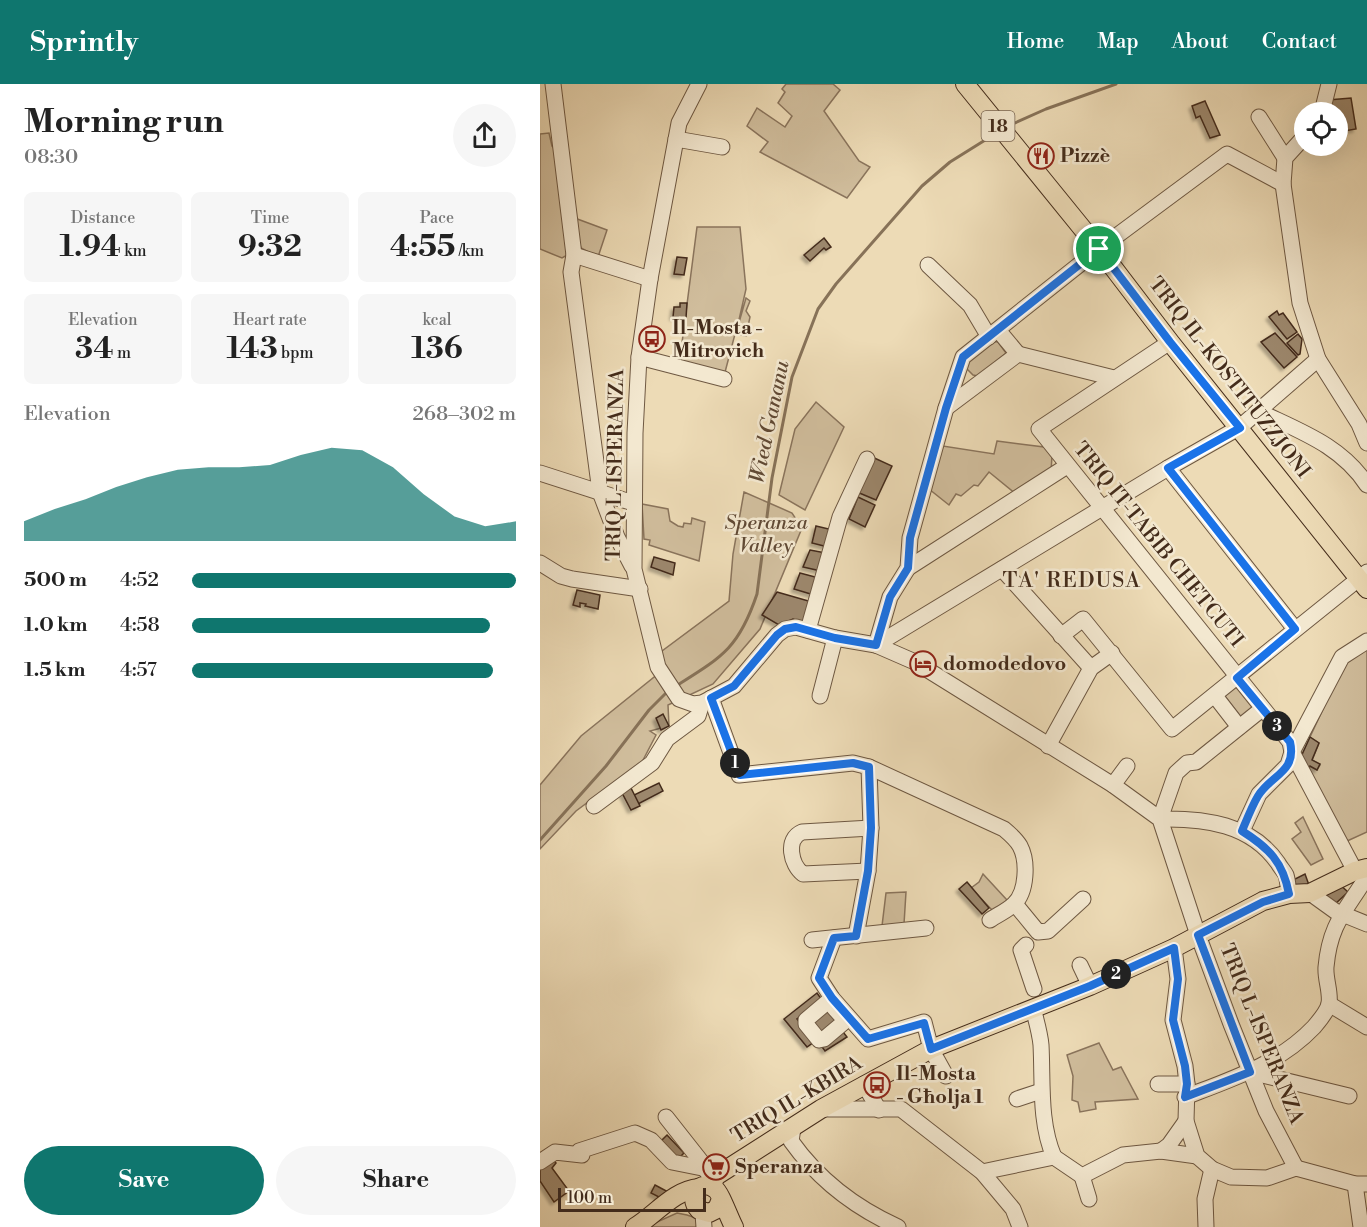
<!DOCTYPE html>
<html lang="en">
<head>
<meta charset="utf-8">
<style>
  body { margin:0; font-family:"Libre Bodoni",serif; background:#f6f6f6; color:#222; height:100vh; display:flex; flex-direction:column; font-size:22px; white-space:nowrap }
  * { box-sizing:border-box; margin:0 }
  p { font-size:20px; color:#767676 }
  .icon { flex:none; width:33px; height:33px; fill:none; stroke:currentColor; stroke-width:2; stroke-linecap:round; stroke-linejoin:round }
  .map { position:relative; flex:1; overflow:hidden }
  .details { display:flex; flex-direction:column; background:#fff; width:540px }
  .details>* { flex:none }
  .tools { position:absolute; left:754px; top:18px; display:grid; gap:12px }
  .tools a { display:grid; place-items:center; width:54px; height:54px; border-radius:50%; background:#fff; box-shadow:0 6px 24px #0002; font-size:30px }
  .scale { position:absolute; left:18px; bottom:15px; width:148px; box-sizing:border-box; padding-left:6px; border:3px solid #442c1b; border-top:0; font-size:16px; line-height:21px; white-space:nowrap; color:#442c1b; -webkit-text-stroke:4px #f3e8d0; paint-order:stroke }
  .pin { position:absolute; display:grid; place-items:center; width:51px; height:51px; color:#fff; margin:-26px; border:3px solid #fff; border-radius:50%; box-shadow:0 2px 6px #0007 }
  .km { position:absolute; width:30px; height:30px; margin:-15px; border-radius:50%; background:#222; color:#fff; font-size:16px; line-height:30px; text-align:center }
  .round { display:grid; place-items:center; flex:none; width:63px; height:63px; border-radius:32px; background:#f6f6f6 }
  .head { display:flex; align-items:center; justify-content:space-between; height:102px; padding:0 24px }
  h1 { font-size:33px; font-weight:800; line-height:45px }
  .metrics { display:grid; grid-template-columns:repeat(3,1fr); gap:9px; height:102px; padding:6px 24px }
  .metrics div { display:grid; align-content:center; border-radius:9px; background:#f6f6f6; text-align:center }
  .metrics b { font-size:30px; font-weight:800 }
  .metrics small { font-size:16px; font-weight:400 }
  .metrics p { font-size:16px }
  .chart { height:168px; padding:12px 24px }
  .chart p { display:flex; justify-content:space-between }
  .chart svg { width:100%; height:108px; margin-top:6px; fill:#0f766e; opacity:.7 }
  .action { display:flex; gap:12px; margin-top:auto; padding:12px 24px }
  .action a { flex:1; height:69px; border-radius:36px; background:#0f766e; color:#fff; font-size:24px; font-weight:800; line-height:69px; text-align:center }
  .action a+a { background:#f6f6f6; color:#222 }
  ul { padding:0 24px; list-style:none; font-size:20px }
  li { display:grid; grid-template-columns:96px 72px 1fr; align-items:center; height:45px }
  li i { height:15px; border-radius:8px; background:#0f766e }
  header { display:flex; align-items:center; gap:36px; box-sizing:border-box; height:84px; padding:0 30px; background:#0f766e; color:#fff }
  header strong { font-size:28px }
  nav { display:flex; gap:33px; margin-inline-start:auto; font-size:21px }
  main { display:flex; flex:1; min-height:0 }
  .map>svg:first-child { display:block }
  .green { fill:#d0bd9c; stroke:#8a745c; stroke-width:1.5 }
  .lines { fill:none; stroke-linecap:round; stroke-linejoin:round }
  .stream { stroke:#877258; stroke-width:3 }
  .building { fill:#9c876c; stroke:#442c1b; stroke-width:1.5; filter:url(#shadow) }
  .minor-casing { stroke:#6e5842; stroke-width:17 }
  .major-casing { stroke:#442c1b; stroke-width:20 }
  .minor { stroke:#f3e8d0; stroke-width:15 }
  .major { stroke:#eddbb6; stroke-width:18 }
  .route-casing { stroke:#fff; stroke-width:12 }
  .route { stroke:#1a73e8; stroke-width:8 }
  .labels { text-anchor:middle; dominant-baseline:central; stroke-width:5; stroke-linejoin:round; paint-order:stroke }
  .shield { fill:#f3e8d0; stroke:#786451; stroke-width:1.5 }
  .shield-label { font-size:18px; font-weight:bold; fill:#442c1b }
  .poi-label { font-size:20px; font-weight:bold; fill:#442c1b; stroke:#f3e8d0; text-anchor:start }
  .street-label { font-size:20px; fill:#442c1b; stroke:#f3e8d0 }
  .park-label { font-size:20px; font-style:italic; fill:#604935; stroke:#f3e8d0 }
  .water-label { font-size:21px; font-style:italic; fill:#604934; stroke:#f3e8d0 }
  .neighbourhood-label { font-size:21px; letter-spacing:1.5px; fill:#442c1b; stroke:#f3e8d0 }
</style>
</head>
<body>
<header>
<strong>Sprintly</strong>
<nav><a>Home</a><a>Map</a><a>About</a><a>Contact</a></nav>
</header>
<main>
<section class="details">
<div class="head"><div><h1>Morning run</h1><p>08:30</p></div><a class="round"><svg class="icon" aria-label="share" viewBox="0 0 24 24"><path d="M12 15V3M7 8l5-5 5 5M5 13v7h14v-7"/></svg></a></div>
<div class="metrics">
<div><p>Distance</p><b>1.94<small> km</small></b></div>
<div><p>Time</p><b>9:32</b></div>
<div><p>Pace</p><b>4:55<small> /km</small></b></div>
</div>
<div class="metrics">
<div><p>Elevation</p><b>34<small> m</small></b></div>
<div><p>Heart rate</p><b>143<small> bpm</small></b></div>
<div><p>kcal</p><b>136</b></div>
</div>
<div class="chart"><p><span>Elevation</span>268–302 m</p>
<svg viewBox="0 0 160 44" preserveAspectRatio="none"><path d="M0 44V36L10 31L20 27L30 22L40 18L50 15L60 14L70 14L80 13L90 9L100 6L110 7L120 14L130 25L140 34L150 38L160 36V44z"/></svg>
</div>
<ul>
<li><b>500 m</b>4:52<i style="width:100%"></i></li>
<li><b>1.0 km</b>4:58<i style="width:92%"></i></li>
<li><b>1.5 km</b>4:57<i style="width:93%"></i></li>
</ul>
<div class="action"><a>Save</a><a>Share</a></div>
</section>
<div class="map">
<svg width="827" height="1143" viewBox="0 0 827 1143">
  <defs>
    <filter id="shadow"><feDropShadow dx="-3" dy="3" stdDeviation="1.5" flood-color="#0004"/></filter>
  </defs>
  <rect width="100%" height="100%" fill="#eddbb6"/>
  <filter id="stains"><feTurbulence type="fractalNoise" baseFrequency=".00333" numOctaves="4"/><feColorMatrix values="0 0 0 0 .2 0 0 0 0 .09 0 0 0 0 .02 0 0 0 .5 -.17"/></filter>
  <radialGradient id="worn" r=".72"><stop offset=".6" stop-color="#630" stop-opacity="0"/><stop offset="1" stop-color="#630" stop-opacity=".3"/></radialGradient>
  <g class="green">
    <path d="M246,0h47l7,6 -16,21 35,50 11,6 -23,31 -87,-46 8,-10 -21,-16 10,-18 28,19 7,-11 -14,-13 7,-11 -3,-3z"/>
    <path d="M9,49l3,13 7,6 10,102 -7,4 -22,-9v-115z"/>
    <path d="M32,133l35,13 -9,27 -17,-9z"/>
    <path d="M157,143h43l6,62 -10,44 10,-35 4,3 -4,10 4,6 -4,19 -11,-2 -11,42 -45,-10z"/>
    <path d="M451,257l7,1 8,11 -28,23 -5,-1 -6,-6v-8z"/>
    <path d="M276,318l28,25 -39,83 -26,-15 16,-66z"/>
    <path d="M457,357l47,6 8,8 -1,18 -35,21 -27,-22 -11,14 -4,-1 -13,11 -5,-2 -7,11 -20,-16 14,-43 51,8z"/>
    <path d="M204,408l48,21 10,15 -42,101 -47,55 -45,21 1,21 -19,5 6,4 -14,27 -66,49 -36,38v-64l41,-49 83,-67 -6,-15 71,-53 4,-47z"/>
    <path d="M102,420l26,5 2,12 8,5 5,1 1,-4 7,1 1,-6 13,4 -6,39 -50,-16 1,-5 -6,-1z"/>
    <path d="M827,563v185l-22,10 -37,-72 2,-4 7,4 3,-5 -8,-5 7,-17 -9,-6 35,-75z"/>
    <path d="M699,599l17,22 -15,12 -17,-22z"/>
    <path d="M763,733l20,42 -12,6 -19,-26 9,-7 -6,-9z"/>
    <path d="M443,790l24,26 -5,7 -10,3 -21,-22 8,-6z"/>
    <path d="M366,808l-2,32 -22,2 4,-33z"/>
    <path d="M559,959l14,27 8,-3 17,32 -43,3 1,7 -16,3 -2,-10 -6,-2 1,-24 -6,-21z"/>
    <path d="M137,1129l10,2 12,4 -3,8h-50z"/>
  </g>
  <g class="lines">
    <g class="stream">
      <path d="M468,42l38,-17 70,-25"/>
      <path d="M136,602c46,-29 63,-38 81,-92l15,-116 20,-101 26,-68 18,-25 86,-98 28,-24 48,-30"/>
      <path d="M0,756l66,-74 43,-56 19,-19"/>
    </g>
  </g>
  <g class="building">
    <path d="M811,14l5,31 -18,3v-20h-13l3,-12z"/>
    <path d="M665,17l15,34 -10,3 -10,-22 -4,2 -4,-12z"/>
    <path d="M284,154l7,9 -5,3 -2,-2 -14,13 -6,-6z"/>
    <path d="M137,173l10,1 -3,17 -10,-1z"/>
    <path d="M140,219h7l-1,15 -13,-1 1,-10h6z"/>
    <path d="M737,227l2,4 4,-2 14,19 -10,7 -18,-22z"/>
    <path d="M735,249l22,24 -13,11 -23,-26z"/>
    <path d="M758,250l4,5 -2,15 -2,1 -11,-12z"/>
    <path d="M330,372l22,10 -16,34 -19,-8z"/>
    <path d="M318,413l17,8 -10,22 -16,-8z"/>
    <path d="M276,442l17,4 -5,17 -16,-4z"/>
    <path d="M270,466l16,3 -5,18 -18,-4z"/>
    <path d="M114,473l21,6 -2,12 -22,-8z"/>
    <path d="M260,489l19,5 -5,17 -20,-6z"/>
    <path d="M37,506l23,5 -2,14 -13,-3 1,-2 -6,-1v4l-7,-2z"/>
    <path d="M237,508l35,10 -7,21 -12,-4 -14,6 -17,-10z"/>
    <path d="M123,630l6,12 -8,4 -5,-12z"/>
    <path d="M770,653l9,6 -7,17 8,4 -3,6 -7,-4 -2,4 -8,-11z"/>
    <path d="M119,699l4,8 -25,13 -4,-9z"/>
    <path d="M89,700l11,22 -9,4 -11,-21z"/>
    <path d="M765,790l5,14 -12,3 -5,-11z"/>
    <path d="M427,798l22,26 -7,6 -23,-25z"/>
    <path d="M798,799l10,9 -14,13 -9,-9z"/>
    <path d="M277,909l5,7 -25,19 17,23 -7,5 -23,-28z"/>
    <path d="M286,922l11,14 -19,14 -11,-13z"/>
    <path d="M300,944l7,9 -22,14 -5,-7z"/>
    <path d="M127,1051l17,18 -7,7 -17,-18z"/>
    <path d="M9,1071l7,8 -4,5 17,23 -15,11 -14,-21v-18z"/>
    <path d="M115,1101l17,9 -12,7 -2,-3 1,-1 -8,-4z"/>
  </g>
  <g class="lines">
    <g class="minor-casing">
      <g id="minor">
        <path d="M13,0l21,171 -3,17 29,220 17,45 15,29"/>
        <path d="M159,0l-20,39 -29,156 -11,78 -4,76 -1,136 24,98 21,32 14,5 9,-1 32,-17 43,-51 8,-6 11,-2 39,11 41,7 39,17 198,123 47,34 38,116 33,89 35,87 30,57"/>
        <path d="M782,28l7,-28"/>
        <path d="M719,33l26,41"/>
        <path d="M765,52l-20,22 -2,26 17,119 18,56 41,65 8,19"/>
        <path d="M136,55l46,8"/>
        <path d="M34,171l76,24"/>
        <path d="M388,181l42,40 19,32"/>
        <path d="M458,246l20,24"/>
        <path d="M630,258l-131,87 251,313 2,10 63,119"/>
        <path d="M478,270l96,24"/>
        <path d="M99,273l85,22"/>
        <path d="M406,324l72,-54"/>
        <path d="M718,327c41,20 83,34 109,74"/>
        <path d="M628,384l127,161"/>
        <path d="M0,389l93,30"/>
        <path d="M0,479l21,13 11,3 68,10"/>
        <path d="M368,484l159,-102"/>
        <path d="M462,485l89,99"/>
        <path d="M268,546l32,-113 27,-58"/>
        <path d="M521,552l22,-17 89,110 195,-157"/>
        <path d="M336,561l14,-48 18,-29 2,-30 36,-130 17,-51 136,-108 128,-95 56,30"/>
        <path d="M336,561l292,-177 72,-41 78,-68"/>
        <path d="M280,612l15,-58"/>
        <path d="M675,612l24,31"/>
        <path d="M171,614l28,77 114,-12 16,4 135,62c6,5 12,10 16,17 8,15 7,46 -6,58 -7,7 -17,11 -24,16"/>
        <path d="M722,625l-66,53 -9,1 -11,10 -16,46c45,-1 91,5 118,44 2,4 6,8 8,12 2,6 2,13 3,19"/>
        <path d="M508,662l43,-78 21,-15"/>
        <path d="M573,701l14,-19"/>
        <path d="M54,722l58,-43 15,-24 31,-23 4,-13"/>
        <path d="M702,747l17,-37 29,-29 4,-13 50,-95 25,-16"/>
        <path d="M328,787l-65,3c-12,-9 -18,-35 -1,-42l69,-4"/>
        <path d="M770,809l25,18 32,13"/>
        <path d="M475,820l23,28 10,-1 35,-32"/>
        <path d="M316,852l12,-65 3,-43 -2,-61"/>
        <path d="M294,854l-15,40 13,20 36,41 56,-17 7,27 15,27"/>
        <path d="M272,856l114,-12"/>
        <path d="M486,861l-5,5 13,39"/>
        <path d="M634,864l4,31 -5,41 12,46 2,18 -1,37 11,35 15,13 19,8 36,1 29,-10 59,16h12"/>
        <path d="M540,881l10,21"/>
        <path d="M292,914l-26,22v4l13,16 5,-1 19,-16v-5l-9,-10"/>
        <path d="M789,920l38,23"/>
        <path d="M493,924c3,12 7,25 8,37 2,37 -2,77 13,112"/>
        <path d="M710,988l99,24"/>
        <path d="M324,1000l15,26"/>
        <path d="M618,1000h29"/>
        <path d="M645,1013c47,-18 94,-33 129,-70 5,-6 13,-15 15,-23 2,-12 -4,-25 -3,-37 4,-44 20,-56 41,-91"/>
        <path d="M477,1015l24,-8"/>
        <path d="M281,1025h80l81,63 31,37 7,18"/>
        <path d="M126,1033l41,52v3"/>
        <path d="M253,1044l-2,13c27,38 65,67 107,86"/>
        <path d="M621,1067l8,-6 17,-24"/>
        <path d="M514,1073l28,19 41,-21 38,-4 36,5"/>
        <path d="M0,1078l15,-10 27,3 -3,-4 56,-18 16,7 21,22 35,7"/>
        <path d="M442,1088l72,-15"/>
        <path d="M542,1092l7,23"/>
        <path d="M815,1100l6,43"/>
        <path d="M161,1127l2,3 1,13"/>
        <path d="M666,1143l-1,-28 7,-30"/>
      </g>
    </g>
    <g class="major-casing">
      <g id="major">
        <path d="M425,0l134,165 71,93 197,247"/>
        <path d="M171,1102l5,-10 105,-67 110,-60 159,-63 84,-38 89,-47 26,-7 21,-1 45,-22 12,-3"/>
        <path d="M181,1115l-4,10 -8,4 -10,-3c-13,-14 2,-32 16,-21 5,3 15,31 19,38"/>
        <path d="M95,1143c20,-12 39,-37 64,-39"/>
      </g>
    </g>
    <use href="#minor" class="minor"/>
    <use href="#major" class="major"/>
  </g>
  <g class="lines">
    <g class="route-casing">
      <path id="route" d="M559,165l71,93 70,86 -72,40 127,161 -58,49 53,64c7,30 -19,33 -32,54 -6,10 -11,23 -16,35 27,17 41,31 47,63l-26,8 -65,33 52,137 -65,25 2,-13 -2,-18 -12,-46 5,-41 -4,-31 -84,38 -159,63 -7,-26 -56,16 -36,-41 -13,-20 15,-40 22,-2 12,-65 3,-43 -2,-61 -16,-4 -113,12 -29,-77 23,-12 43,-51 8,-6 11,-2 39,11 41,7 14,-48 18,-29 2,-30 36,-130 17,-51z"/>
    </g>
    <use href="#route" class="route"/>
  </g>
  <defs>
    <g id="restaurant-ring" transform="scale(1.35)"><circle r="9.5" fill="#f3e8d0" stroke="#8f2418" stroke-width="1.5"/><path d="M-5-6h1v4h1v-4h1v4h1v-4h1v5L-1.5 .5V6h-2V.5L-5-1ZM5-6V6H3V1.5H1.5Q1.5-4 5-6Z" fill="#8f2418"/></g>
    <g id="bus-ring" transform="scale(1.35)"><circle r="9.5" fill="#f3e8d0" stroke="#8f2418" stroke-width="1.5"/><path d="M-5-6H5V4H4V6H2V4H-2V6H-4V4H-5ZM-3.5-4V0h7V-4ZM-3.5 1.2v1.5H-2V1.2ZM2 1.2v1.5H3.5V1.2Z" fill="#8f2418"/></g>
    <g id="hotel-ring" transform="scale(1.35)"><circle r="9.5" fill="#f3e8d0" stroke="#8f2418" stroke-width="1.5"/><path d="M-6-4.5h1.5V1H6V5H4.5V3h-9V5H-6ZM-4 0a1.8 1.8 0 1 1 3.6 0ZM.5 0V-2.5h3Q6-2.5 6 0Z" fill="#8f2418"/></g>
    <g id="supermarket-ring" transform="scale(1.35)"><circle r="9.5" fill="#f3e8d0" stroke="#8f2418" stroke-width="1.5"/><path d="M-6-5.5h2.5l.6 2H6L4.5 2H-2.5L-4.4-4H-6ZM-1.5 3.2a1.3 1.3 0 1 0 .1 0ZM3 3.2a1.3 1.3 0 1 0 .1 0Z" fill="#8f2418"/></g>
  </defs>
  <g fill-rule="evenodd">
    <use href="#restaurant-ring" x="501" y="72"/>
    <use href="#bus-ring" x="112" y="255"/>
    <use href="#hotel-ring" x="383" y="580"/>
    <use href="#bus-ring" x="337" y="1001"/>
    <use href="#supermarket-ring" x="176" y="1083"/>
  </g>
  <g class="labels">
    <rect class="shield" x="441.5" y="27" width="33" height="30" rx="4.5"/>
    <g class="shield-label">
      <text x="458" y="42">18</text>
    </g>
    <g class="poi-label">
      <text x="520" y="72">Pizzè</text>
      <text x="132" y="244">Il-Mosta -<tspan x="132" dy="23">Mitrovich</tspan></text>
      <text x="403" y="580">domodedovo</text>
      <text x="356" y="990">Il-Mosta<tspan x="356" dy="23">- Għolja 1</tspan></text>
      <text x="195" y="1083">Speranza</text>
    </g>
    <g class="street-label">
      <text transform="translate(689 294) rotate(52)">TRIQ IL-KOSTITUZZJONI</text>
      <text transform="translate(76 381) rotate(-89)">TRIQ L-ISPERANZA</text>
      <text transform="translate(618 461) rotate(51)">TRIQ IT-TABIB CHETCUTI</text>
      <text transform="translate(721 950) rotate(68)">TRIQ L-ISPERANZA</text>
      <text transform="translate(257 1016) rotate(-31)">TRIQ IL-KBIRA</text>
    </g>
    <g class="park-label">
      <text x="226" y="439">Speranza<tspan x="226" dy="23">Valley</tspan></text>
    </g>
    <g class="water-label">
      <text transform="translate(230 338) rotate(-78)">Wied Gananu</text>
    </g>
    <g class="neighbourhood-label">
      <text x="532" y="497">TA' REDUSA</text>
    </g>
  </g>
  <rect width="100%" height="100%" filter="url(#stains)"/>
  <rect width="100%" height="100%" fill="url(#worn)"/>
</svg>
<div class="tools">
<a><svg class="icon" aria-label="locate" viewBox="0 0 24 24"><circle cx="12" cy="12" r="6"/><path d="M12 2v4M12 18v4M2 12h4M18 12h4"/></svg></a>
</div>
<div class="scale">100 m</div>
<div class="pin" style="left:559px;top:165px;background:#1e9e55"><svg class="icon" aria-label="arrive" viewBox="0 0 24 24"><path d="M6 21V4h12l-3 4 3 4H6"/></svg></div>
<b class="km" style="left:195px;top:679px">1</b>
<b class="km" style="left:576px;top:890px">2</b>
<b class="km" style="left:737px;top:642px">3</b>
</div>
</main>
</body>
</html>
